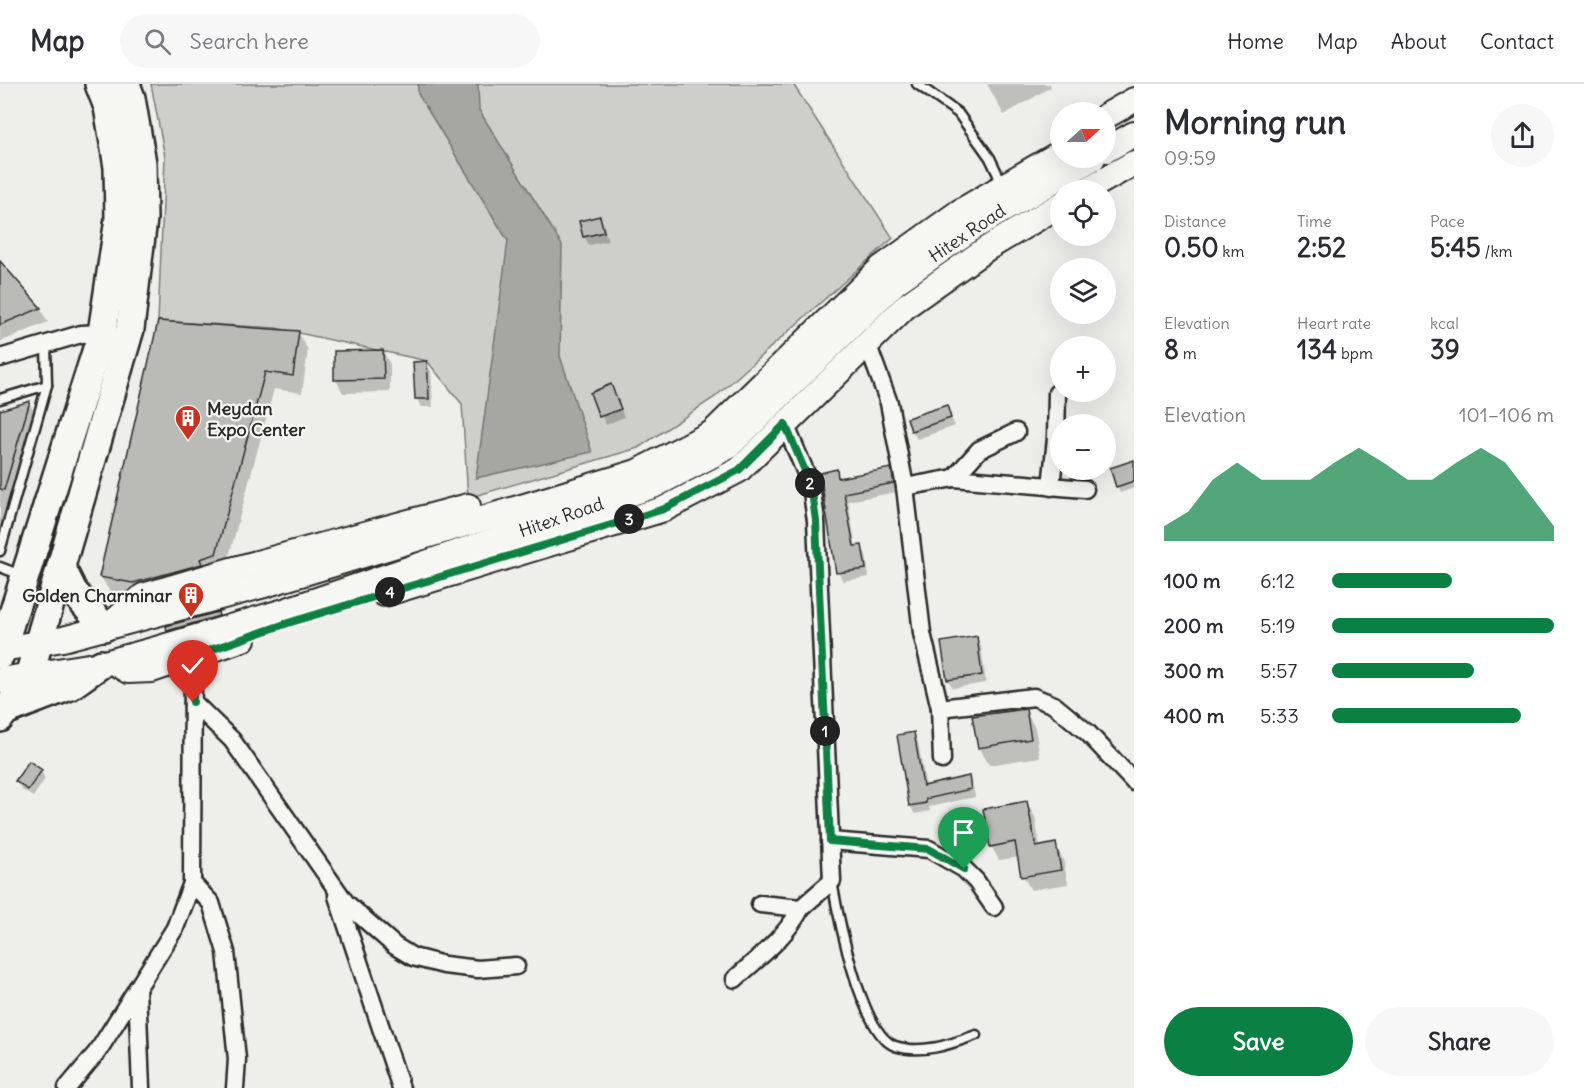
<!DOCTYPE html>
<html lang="en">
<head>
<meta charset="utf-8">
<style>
  body { margin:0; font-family:Delius,sans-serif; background:#f7f7f7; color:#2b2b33; height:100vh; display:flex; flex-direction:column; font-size:22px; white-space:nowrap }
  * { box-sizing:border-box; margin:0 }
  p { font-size:20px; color:#7c7c81 }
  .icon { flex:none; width:33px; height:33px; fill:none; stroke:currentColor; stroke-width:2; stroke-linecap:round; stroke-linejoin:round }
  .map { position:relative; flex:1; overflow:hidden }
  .side { display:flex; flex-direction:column; background:#fff; width:450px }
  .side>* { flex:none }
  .needle { width:39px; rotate:69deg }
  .fabs { position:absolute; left:1050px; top:18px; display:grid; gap:12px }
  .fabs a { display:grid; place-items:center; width:66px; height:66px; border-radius:50%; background:#fff; box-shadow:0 6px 24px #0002; font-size:30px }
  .pin { position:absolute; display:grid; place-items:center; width:51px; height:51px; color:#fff; margin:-62px -26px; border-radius:50% 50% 50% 0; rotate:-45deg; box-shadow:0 0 6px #0007 }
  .pin .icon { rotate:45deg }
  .km { position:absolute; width:30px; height:30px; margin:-15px; border-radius:50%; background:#222; color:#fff; font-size:16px; line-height:30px; text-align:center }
  .round { display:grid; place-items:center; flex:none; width:63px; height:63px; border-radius:32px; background:#f7f7f7 }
  .overview { display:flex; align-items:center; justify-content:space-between; height:102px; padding:0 30px }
  h1 { font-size:33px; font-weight:700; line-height:45px }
  .metrics { display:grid; grid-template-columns:repeat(3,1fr); gap:9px; height:102px; padding:6px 30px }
  .metrics div { display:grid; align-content:center }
  .metrics b { font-size:26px; font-weight:700 }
  .metrics small { font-size:16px; font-weight:400 }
  .metrics p { font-size:16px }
  .chart { height:168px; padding:12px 30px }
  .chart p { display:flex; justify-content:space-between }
  .chart svg { width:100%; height:108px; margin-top:6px; fill:#0b8043; opacity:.7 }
  .primary-button { display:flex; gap:12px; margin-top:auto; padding:12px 30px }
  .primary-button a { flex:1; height:69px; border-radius:36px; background:#0b8043; color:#fff; font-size:24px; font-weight:700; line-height:69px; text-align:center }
  .primary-button a+a { background:#f7f7f7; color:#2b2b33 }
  ul { padding:0 30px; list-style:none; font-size:20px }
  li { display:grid; grid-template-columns:96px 72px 1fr; align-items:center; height:45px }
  li i { height:15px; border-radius:8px; background:#0b8043 }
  header { display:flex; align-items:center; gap:36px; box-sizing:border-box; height:84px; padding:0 30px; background:#fff; border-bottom:2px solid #e1e1e2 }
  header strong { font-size:28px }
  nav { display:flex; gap:33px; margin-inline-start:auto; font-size:21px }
  .search { width:420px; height:54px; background:#f7f7f7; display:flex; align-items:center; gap:15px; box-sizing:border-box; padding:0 21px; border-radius:33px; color:#7c7c81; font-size:22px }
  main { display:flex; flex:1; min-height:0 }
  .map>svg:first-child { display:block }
  .green { fill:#cececa; stroke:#7c7c7a; stroke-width:1.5 }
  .water { fill:#a6a6a3; stroke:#757573; stroke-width:1.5 }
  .shadow { fill:#0003 }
  .building { fill:#babab7; stroke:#2b2b2b; stroke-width:1.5 }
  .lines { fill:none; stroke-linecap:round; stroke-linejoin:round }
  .lane-casing { stroke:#2b2b2b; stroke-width:13 }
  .street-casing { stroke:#2b2b2b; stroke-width:21 }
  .secondary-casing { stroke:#2b2b2b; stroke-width:28 }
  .primary-casing { stroke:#2b2b2b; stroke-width:32 }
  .lane { stroke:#f6f6f2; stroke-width:8 }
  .street { stroke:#f6f6f2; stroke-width:16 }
  .secondary { stroke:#f6f6f2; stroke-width:24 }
  .primary { stroke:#f6f6f2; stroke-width:27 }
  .route-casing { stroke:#fff; stroke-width:12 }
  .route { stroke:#0b8043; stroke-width:8 }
  .labels { text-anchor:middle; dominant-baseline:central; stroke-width:4.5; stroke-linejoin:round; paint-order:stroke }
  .street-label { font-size:18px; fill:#2b2b2b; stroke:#f6f6f2 }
  .poi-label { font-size:18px; font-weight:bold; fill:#2b2b2b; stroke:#f6f6f2; text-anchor:start }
</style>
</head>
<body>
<header>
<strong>Map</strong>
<div class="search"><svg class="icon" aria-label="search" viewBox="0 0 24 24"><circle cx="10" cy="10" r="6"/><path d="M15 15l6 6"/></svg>Search here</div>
<nav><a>Home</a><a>Map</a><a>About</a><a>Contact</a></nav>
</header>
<main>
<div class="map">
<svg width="1134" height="1004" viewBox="0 0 1134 1004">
  <rect width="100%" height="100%" fill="#eeeeea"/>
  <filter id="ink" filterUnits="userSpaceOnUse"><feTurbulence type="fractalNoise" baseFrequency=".0167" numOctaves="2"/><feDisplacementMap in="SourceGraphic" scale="12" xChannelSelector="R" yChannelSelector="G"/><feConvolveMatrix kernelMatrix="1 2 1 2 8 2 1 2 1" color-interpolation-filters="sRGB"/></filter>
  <g filter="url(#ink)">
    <path class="green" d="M151,0h642l100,154 -178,159 -77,51 -170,50 -6,-94 -35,-43 -151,-33 -118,-7 7,-164z"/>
    <path class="water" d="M418,0h60l1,26 83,135 -2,111 32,96 -116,26 32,-237 -90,-147z"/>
    <g class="shadow">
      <path d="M987,0h63l1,3 -47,28z"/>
      <path d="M599,134l5,8 4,15 -19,4 -5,-9z"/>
      <path d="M0,179l40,45 8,14 -48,20z"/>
      <path d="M159,239l139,9 10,18 -6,43 -28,-4 -49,182 -81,29 -33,-6 -10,-17z"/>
      <path d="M383,267l7,13v28l-47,1 -7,-13z"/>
      <path d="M426,279l5,8 2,36h-12l-4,-8z"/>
      <path d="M592,310l23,1 9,22 -18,8z"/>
      <path d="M29,319l10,17 -39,133v-142z"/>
      <path d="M946,323l9,19 -38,13 -5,-9z"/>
      <path d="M1134,378v26l-14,5 -3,-7z"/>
      <path d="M890,386l5,8 2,14 -49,9 8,47 6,-1 4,8 3,22 -26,4 -5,-9 -2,-101 5,9z"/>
      <path d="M217,530l8,13 -49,16 -7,-13z"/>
      <path d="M976,553l5,9 5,37 -33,5 -5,-8z"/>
      <path d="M1025,626l10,18 5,29 -51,8 -10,-18z"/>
      <path d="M913,649l5,9 8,45 42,-9 5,8 2,11 -46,10 1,4 -15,3 -5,-8z"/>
      <path d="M41,687l4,8 -12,18 -11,-7 -5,-9z"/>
      <path d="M1027,719l8,14 5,30 15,-2 8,14 5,25 -37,6 -8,-14 -3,-19 -21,3 -8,-14z"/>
    </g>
    <g class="building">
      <path d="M600,132l4,16 -21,5 -4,-16z"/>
      <path d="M0,177l41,47 -41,17z"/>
      <path d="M158,237l141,10 -6,45 -28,-4 -49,182 -16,5 2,5 -69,19 -34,-6z"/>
      <path d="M383,266l1,29 -50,1v-29z"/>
      <path d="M427,277l2,38h-14l-2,-37z"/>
      <path d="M611,300l10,25 -22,8 -9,-24z"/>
      <path d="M30,317l-26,89 -4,-1v-79z"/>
      <path d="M947,321l4,13 -40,13 -4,-13z"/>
      <path d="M1134,376v21l-18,6 -6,-19z"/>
      <path d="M891,384l3,15 -50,10 10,53 8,-1 4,24 -30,4 -16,-100 17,-4 1,9z"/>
      <path d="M218,528l1,4 -52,15 -1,-5z"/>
      <path d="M977,552l5,39 -35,5 -6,-38z"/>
      <path d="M1026,625l5,30 -53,9 -6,-32z"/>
      <path d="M914,648l9,54 46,-10 2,13 -45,10v4l-17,3 -12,-71z"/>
      <path d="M29,677l13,9 -14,20 -13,-9z"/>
      <path d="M1027,717l9,46 20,-4 5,27 -40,7 -6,-35 -25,5 -7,-38z"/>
    </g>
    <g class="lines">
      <g class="lane-casing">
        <g id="lane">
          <path d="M917,0l41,29 32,45 9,19"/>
          <path d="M0,315l47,-14"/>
          <path d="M0,467l47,-166 -1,-41"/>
          <path d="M0,483l21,8"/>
          <path d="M832,798c6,33 29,152 63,164 27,9 56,-2 81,-11"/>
        </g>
      </g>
      <g class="street-casing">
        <g id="street">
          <path d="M867,259l22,60 16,84 17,146 18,75 94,-11 20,8 34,28 46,49"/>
          <path d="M0,274l81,-24 21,-1"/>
          <path d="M954,394l131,11"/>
          <path d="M905,403l49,-9 25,-28 37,-18"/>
          <path d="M1051,403l5,-49 1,-45"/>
          <path d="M193,618l39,38 114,163 49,43 18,11 31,8 34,4 38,-3"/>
          <path d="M940,624l2,52"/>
          <path d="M830,757l99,8 35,20 12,12 18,26"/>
          <path d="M192,799l19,20 15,49 11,107 -2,29"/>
          <path d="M337,812l64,192"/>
          <path d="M760,820l41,4 31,-27 -16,-360 -5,-36 -26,-61"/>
          <path d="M735,895c24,-22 51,-42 66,-71"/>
          <path d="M137,904l4,100"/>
          <path d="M67,1004l31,-37 77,-123 17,-45 1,-228"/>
        </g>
      </g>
      <g class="secondary-casing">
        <g id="secondary">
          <path d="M1106,32l28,-16"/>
          <path d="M1106,66l28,-16"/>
          <path d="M1086,106l48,-27"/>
          <path d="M384,510l280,-85 75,-39 168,-165 79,-56 74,-44"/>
          <path d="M112,539l31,-27 88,-26 237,-64"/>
          <path d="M2,565l61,-10 198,-53 376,-114 75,-39 169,-165 78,-56 101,-59"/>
          <path d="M116,580l12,7 24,-1 91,-31"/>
          <path d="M0,596l101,-16 55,-15 125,-37 372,-126 75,-39 168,-165 78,-55 119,-69"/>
        </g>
      </g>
      <g class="primary-casing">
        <g id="primary">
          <path d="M61,483l12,24 31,36"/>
          <path d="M0,571l102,-322 17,-114 -1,-52 -10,-60 -9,-23"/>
          <path d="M5,627l65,-25 31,-22"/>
          <path d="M0,634l29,-42 101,-347 13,-110 -1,-56 -11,-65 -5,-14"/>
        </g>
      </g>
      <use href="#lane" class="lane"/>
      <use href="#street" class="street"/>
      <use href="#secondary" class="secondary"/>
      <use href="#primary" class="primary"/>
    </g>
  </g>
  <g class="lines" filter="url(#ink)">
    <g class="route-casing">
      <path id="route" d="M193,618v-46l95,-33 376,-114 75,-39 46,-46 26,61 5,36 14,320 99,8 35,20"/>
    </g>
    <use href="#route" class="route"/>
  </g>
  <defs>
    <g id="building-pin" transform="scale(1.35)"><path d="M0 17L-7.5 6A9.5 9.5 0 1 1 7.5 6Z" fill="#c8321e" stroke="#f6f6f2"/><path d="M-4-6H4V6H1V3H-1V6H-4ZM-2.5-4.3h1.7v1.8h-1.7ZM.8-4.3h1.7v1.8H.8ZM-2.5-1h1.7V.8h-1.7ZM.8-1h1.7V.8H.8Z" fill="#fff"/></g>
  </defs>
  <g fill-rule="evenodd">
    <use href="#building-pin" x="188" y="334"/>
    <use href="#building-pin" x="191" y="511"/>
  </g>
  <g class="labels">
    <g class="street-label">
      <text transform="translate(967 149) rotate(-34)">Hitex Road</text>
      <text transform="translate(561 433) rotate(-19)">Hitex Road</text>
    </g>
    <g class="poi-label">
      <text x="207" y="324">Meydan<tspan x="207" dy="21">Expo Center</tspan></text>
      <text x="172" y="511" text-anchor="end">Golden Charminar</text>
    </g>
  </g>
</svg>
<div class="fabs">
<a><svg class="needle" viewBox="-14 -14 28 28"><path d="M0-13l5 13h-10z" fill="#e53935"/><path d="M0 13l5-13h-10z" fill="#7c7c81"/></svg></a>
<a><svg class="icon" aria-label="locate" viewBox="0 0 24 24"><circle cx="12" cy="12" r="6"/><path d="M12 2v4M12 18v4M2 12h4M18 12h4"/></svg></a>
<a><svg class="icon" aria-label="layers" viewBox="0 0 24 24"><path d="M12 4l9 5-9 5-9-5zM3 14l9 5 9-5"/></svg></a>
<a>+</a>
<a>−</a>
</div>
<div class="pin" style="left:964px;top:785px;background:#1e9e55"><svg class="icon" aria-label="arrive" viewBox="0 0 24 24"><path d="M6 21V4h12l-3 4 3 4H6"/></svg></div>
<div class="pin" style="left:193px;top:618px;background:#d93025"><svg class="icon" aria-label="check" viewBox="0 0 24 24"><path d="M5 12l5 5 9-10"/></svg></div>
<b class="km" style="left:825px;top:647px">1</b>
<b class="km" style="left:810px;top:399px">2</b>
<b class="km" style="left:629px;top:435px">3</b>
<b class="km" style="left:390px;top:508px">4</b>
</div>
<section class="side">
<div class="overview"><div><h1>Morning run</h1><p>09:59</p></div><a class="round"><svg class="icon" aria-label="share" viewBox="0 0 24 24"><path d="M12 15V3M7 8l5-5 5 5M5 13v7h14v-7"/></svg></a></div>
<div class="metrics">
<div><p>Distance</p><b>0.50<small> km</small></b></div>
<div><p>Time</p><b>2:52</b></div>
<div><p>Pace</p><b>5:45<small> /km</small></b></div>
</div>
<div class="metrics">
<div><p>Elevation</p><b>8<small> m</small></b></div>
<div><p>Heart rate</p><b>134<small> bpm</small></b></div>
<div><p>kcal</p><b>39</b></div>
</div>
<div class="chart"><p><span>Elevation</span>101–106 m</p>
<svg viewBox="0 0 160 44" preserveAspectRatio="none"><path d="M0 44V38L10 32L20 19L30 12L40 19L50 19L60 19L70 12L80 6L90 12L100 19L110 19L120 12L130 6L140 12L150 25L160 38V44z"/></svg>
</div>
<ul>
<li><b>100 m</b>6:12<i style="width:54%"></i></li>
<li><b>200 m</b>5:19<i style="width:100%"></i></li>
<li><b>300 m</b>5:57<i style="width:64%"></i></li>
<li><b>400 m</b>5:33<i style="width:85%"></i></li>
</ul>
<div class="primary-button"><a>Save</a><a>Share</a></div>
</section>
</main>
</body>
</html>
